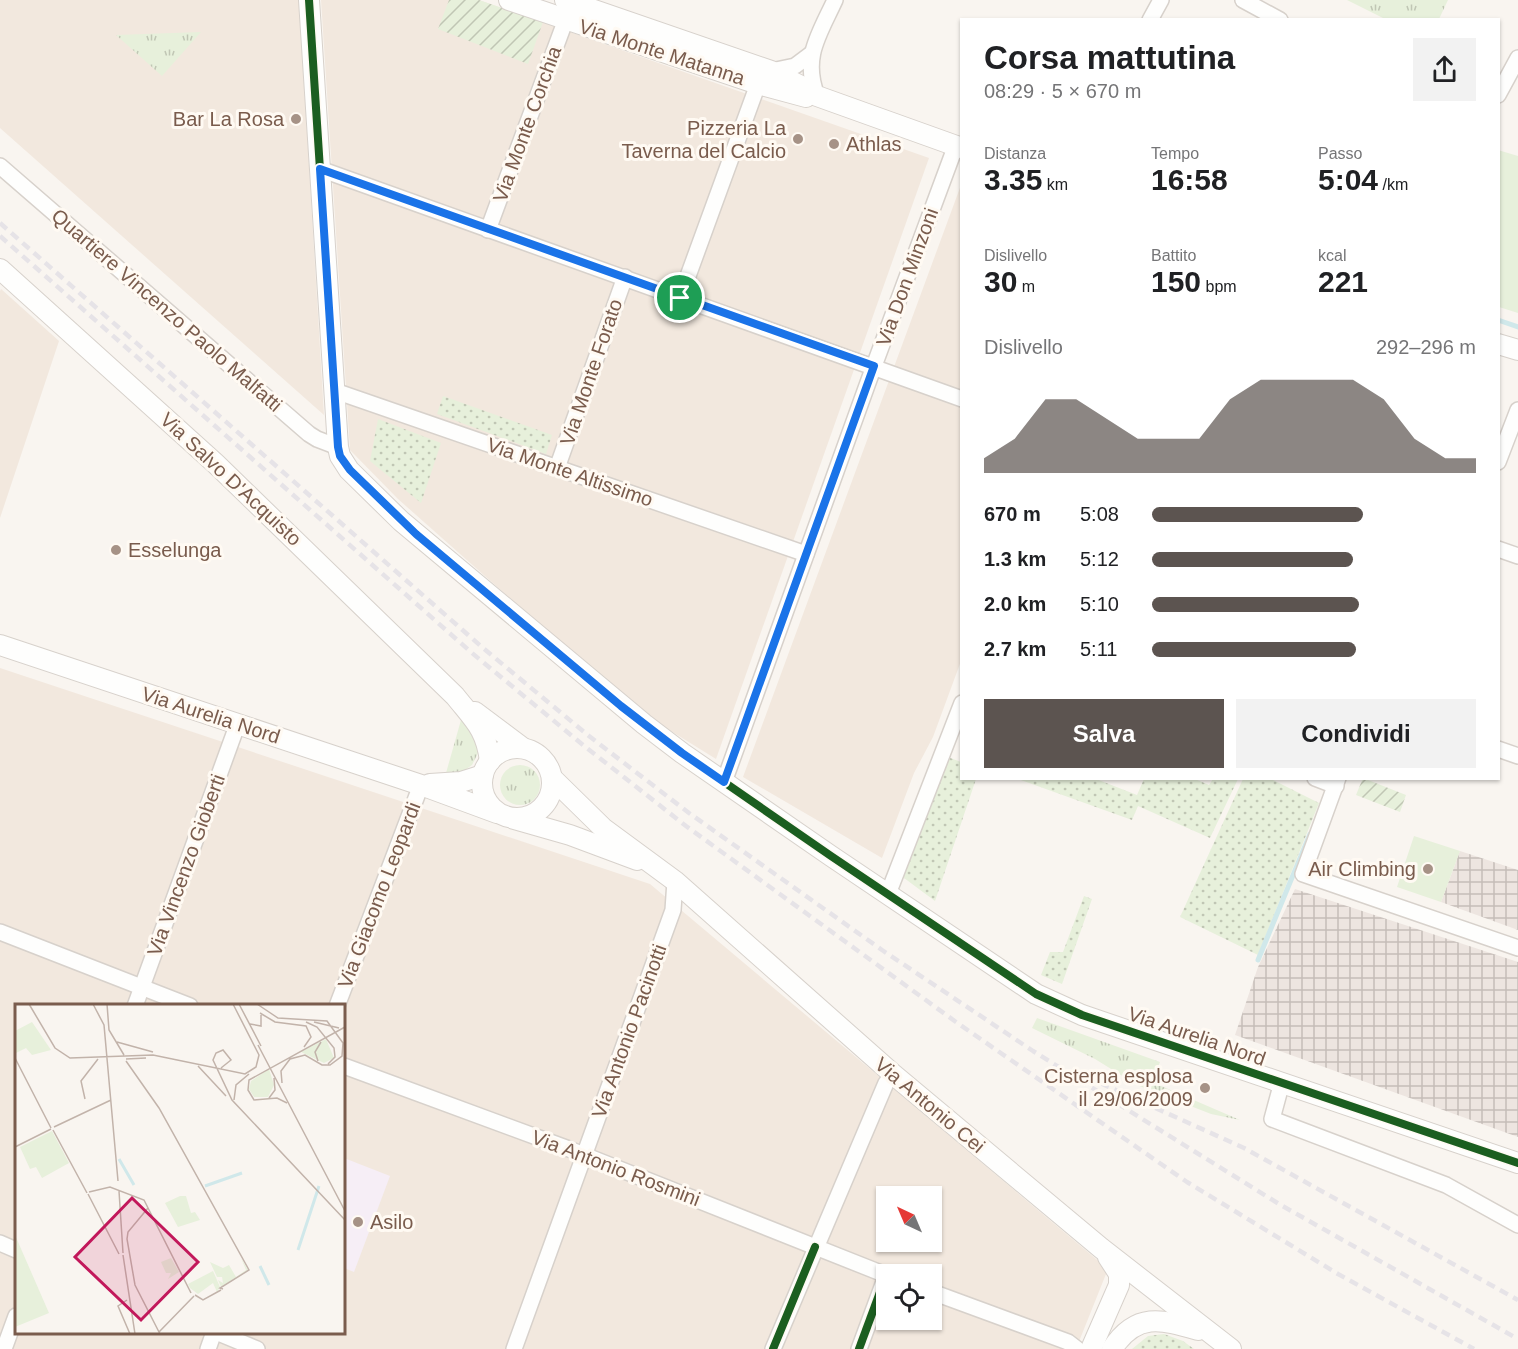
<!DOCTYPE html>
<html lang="it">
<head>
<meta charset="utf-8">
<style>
  body { margin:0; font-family:Arial,sans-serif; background:#f2f2f2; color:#202124; height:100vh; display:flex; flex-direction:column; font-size:22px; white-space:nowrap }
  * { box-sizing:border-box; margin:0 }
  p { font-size:20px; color:#757577 }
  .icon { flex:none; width:33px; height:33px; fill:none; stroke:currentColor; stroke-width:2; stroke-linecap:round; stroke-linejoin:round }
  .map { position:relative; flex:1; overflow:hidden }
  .details { position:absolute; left:960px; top:18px; width:540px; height:762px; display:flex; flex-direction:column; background:#fff; border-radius:0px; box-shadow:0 2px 4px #0004 }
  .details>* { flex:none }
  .needle { width:39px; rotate:316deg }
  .buttons { position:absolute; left:876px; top:1186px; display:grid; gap:12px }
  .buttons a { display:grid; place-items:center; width:66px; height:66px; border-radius:0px; background:#fff; box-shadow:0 2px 4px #0004; font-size:30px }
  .pin { position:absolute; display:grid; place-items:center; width:51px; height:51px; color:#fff; margin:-26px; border:3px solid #fff; border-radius:50%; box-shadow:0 2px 6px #0007 }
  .round { display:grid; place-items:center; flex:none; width:63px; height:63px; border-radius:0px; background:#f2f2f2 }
  .headline { display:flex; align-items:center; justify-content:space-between; height:102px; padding:0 24px }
  h1 { font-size:33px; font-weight:700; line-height:45px }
  .stats { display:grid; grid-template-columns:repeat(3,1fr); gap:9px; height:102px; padding:6px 24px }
  .stats div { display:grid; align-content:center }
  .stats b { font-size:30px; font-weight:700 }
  .stats small { font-size:16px; font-weight:400 }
  .stats p { font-size:16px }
  .chart { height:168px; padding:12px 24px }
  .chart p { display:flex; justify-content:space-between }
  .chart svg { width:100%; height:108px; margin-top:6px; fill:#5c5450; opacity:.7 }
  .button { display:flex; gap:12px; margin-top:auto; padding:12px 24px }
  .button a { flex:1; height:69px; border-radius:0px; background:#5c5450; color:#fff; font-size:24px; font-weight:700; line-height:69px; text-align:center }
  .button a+a { background:#f2f2f2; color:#202124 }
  ul { padding:0 24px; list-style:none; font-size:20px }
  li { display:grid; grid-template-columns:96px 72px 1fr; align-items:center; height:45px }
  li i { height:15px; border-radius:8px; background:#5c5450 }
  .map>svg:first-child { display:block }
  .residential { fill:#f2e8de; fill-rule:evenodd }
  .industrial { fill:url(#industrial-grid) }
  .education { fill:#f6eef6 }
  .grass { fill:url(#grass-tufts) }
  .park { fill:url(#park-dots) }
  .garden { fill:url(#garden-furrows) }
  .pitch { fill:#e7f0db }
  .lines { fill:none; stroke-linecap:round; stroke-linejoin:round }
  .stream { stroke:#d0e8ea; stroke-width:5 }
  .minor-casing { stroke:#d7d1cb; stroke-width:18 }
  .tertiary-casing { stroke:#d7d1cb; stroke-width:22 }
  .minor { stroke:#fefefd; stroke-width:15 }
  .tertiary { stroke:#fefefd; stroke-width:20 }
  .rail { stroke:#e6e3e7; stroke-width:4.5; stroke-dasharray:9 6; stroke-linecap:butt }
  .cycleway-casing { stroke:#fffaf3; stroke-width:11 }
  .cycleway { stroke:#1b5e20; stroke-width:8 }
  .route-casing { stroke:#fff; stroke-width:12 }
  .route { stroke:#1a73e8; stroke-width:8 }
  .poi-dot { fill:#a69286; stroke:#fffaf3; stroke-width:2 }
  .labels { text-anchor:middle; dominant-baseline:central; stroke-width:6; stroke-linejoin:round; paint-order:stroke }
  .street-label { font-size:20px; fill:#7a5c4d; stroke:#fffaf3 }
  .poi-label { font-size:20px; fill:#7a5c4d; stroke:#fffaf3; text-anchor:end }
  .inset-river { fill:none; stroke:#d0e8ea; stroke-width:3 }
  .inset-road { fill:none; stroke:#c2b3aa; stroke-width:1.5 }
  .view { fill:#c2185b; fill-opacity:0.15; stroke:#c2185b; stroke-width:3 }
  .inset-edge { fill:none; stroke:#7a5c4d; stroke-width:3 }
</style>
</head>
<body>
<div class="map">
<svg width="1518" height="1349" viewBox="0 0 1518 1349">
  <defs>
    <pattern id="industrial-grid" width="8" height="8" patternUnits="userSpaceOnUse" patternTransform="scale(1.5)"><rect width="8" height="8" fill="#ede5e0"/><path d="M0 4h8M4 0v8" fill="none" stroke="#c5bdb8"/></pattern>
    <pattern id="grass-tufts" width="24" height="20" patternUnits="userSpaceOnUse" patternTransform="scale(1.5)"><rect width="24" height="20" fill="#e7f0db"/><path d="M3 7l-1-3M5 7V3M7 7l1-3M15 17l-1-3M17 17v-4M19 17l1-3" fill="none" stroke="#c0c6b4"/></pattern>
    <pattern id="park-dots" width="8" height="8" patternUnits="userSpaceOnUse" patternTransform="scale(1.5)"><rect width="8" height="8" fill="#e7f0db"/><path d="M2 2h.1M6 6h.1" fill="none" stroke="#c0c6b4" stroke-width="1.8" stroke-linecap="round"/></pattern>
    <pattern id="garden-furrows" width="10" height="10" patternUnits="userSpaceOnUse" patternTransform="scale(1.5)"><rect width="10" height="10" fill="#e7f0db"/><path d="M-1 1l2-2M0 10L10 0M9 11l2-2" fill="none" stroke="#c0c6b4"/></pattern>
  </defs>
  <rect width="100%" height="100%" fill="#f9f5f0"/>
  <g class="residential">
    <path d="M0,0h299l25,415 -324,-287z"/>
    <path d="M321,0h158l450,158 -213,601 -82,-51 -236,-209 -48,-49z"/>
    <path d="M961,185v476l-28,76 -19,36 -32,85 -139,-81z"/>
    <path d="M1,289l58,52 -59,177v-227z"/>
    <path d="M0,668l650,216 458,385 -32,80h-1076zM16,1006h328v326h-328zM886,1197h46v45h-46zM886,1275h46v45h-46z"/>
  </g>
  <g class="industrial">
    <path d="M1460,851l58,19v60l-77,-28z"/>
    <path d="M1295,889l223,73v175l-283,-102 23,-68z"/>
  </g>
  <path class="education" d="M344,1158l46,18 -36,96 -10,-4z"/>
  <g class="grass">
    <path d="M1347,0h101l-9,19h-54z"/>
    <path d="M201,32l-39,44 -46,-41z"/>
    <path d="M461,720l15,16 2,17 -6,12 -11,8h-15z"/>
    <circle cx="520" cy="785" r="20"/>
    <path d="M1037,1018l123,44 -8,20 88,38 -29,-6 -74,-29 -42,-26 -63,-31z"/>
  </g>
  <g class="park">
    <path d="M443,396l109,39 -6,19 -109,-40z"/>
    <path d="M378,419l63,24 -20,60 -51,-42z"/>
    <path d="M945,756l16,6 1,16 14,1 -41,122 -35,-26z"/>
    <path d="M1018,779h78l41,16 7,-16h51l14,6 4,-6h25l-28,59 -72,-32 -6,14z"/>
    <path d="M1243,779h28l48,24 -61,152 -78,-38z"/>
    <path d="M1084,896l8,3 -30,85 -21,-9 9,-23h13z"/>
    <path d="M1164,1334l19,7 11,8h-62l16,-13z"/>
  </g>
  <g class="garden">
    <path d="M449,0h30l64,22 -15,42 -90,-35z"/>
    <path d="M1363,778l43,17 -6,17 -44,-17z"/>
  </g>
  <g class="pitch">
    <path d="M1498,150l20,6v157l-19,-6z"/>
    <path d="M1414,836l46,15 -19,51 -44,-15z"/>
  </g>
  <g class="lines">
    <g class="stream">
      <path d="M1498,320l20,7"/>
      <path d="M1258,960l52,-126"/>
    </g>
    <g class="minor-casing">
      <g id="minor">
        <path d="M1243,0l37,20"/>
        <path d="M1150,20l11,-20"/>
        <path d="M771,71l24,-5 16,-12"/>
        <path d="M1498,95l20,-37"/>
        <path d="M817,96c-15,-39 2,-61 18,-96"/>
        <path d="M0,166l309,268 8,5 21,8"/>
        <path d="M320,169l642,230"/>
        <path d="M488,230l78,-211"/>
        <path d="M680,298l78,-214"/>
        <path d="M335,391l471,163"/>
        <path d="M1498,462l20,-52"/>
        <path d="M557,468l68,-191"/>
        <path d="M1498,549l20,7"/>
        <path d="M1498,749l20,7"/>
        <path d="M1315,778l21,8"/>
        <path d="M1338,778l-35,96 215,74"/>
        <path d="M724,782l150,-416 82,-221"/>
        <path d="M888,894l74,-191"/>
        <path d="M0,932l190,74"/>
        <path d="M135,1006l103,-283"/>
        <path d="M337,1006l84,-221"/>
        <path d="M344,1066l225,83 317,126"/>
        <path d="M1282,1082l-10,37 174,66 72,40"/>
        <path d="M0,1243l16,7"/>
        <path d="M932,1292l136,50 9,7"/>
        <path d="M216,1332l41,17"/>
        <path d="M4,1349l12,-33"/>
        <path d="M208,1349l6,-17"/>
        <path d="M514,1349l159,-439 2,-29"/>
        <path d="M773,1349l113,-266"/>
        <path d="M859,1349l27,-73"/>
      </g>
    </g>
    <g class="tertiary-casing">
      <g id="tertiary">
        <path d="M309,0l29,447 2,9 9,14 52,51 243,203 38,29 149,103 205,138 46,21 436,148"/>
        <path d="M509,0l249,84 48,13"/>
        <path d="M565,0l206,71 32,16 14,9 145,52"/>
        <path d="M0,269l216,195 239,232c19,24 31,33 35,65"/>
        <path d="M1498,344l20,6"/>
        <path d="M0,645l421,140 76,28"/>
        <path d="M475,712l48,36"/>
        <circle cx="517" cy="783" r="35"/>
        <path d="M552,778l51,50 72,53 219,194 207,173 130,101"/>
        <path d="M430,784l31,-2 22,-7"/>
        <path d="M514,819l56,16 67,25"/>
        <path d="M1091,1349l28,-64v-11l-11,-17"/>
        <path d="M1112,1349c24,-37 49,-30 86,-19"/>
      </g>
    </g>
    <use href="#minor" class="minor"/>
    <use href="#tertiary" class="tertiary"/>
    <g class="rail">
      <path d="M0,223l483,425 106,88 100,77 193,137 151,101 246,153 239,135"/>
      <path d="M0,236l472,417 111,92 103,81 270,196 231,160 151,92 136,75"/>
      <path d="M1087,1077l157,71 274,152"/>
    </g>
    <g class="cycleway-casing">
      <g id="cycleway">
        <path d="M309,0l29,447 2,9 9,14 52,51 243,203 38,29 149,103 205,138 46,21 436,148"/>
        <path d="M773,1349l42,-102"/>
        <path d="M859,1349l27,-73"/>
      </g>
    </g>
    <use href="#cycleway" class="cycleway"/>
  </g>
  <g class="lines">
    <g class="route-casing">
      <path id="route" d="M320,169l554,197 -150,416 -42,-29 -61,-47 -205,-172 -66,-64 -10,-14 -2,-9z"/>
    </g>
    <use href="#route" class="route"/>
  </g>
  <g class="poi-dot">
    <circle cx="296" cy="119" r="6"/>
    <circle cx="798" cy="139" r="6"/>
    <circle cx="834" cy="144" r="6"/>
    <circle cx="116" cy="550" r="6"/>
    <circle cx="1428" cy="869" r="6"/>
    <circle cx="1205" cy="1088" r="6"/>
    <circle cx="358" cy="1222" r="6"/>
  </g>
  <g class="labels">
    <g class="street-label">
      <text transform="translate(662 52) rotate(18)">Via Monte Matanna</text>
      <text transform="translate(527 124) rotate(-70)">Via Monte Corchia</text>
      <text transform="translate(907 277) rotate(-70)">Via Don Minzoni</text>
      <text transform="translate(167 310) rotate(41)">Quartiere Vincenzo Paolo Malfatti</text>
      <text transform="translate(591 372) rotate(-71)">Via Monte Forato</text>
      <text transform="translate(570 472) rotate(19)">Via Monte Altissimo</text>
      <text transform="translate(231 479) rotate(43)">Via Salvo D'Acquisto</text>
      <text transform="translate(211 715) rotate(18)">Via Aurelia Nord</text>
      <text transform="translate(186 865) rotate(-70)">Via Vincenzo Gioberti</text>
      <text transform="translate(379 895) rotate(-69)">Via Giacomo Leopardi</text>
      <text transform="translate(629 1031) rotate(-70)">Via Antonio Pacinotti</text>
      <text transform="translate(1197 1036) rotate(19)">Via Aurelia Nord</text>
      <text transform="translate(930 1105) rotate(40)">Via Antonio Cei</text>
      <text transform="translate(616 1168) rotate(21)">Via Antonio Rosmini</text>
    </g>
    <g class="poi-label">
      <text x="284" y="119">Bar La Rosa</text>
      <text x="786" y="128">Pizzeria La<tspan x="786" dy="23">Taverna del Calcio</tspan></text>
      <text x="846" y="144" text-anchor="start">Athlas</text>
      <text x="128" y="550" text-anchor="start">Esselunga</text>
      <text x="1416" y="869">Air Climbing</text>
      <text x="1193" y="1076">Cisterna esplosa<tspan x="1193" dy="23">il 29/06/2009</tspan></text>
      <text x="370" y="1222" text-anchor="start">Asilo</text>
    </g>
  </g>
  <g transform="translate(15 1004)">
    <rect width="330" height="330" fill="#f9f5f0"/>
    <path d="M311,35l8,19 -10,5 -23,-11zM254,65l5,16 -6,12h-14l-5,-8 2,-8zM226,254l7,12 -27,17 -3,-7 5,3 -1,-6h-5l-7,-15 13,6 6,-3 7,12 10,-7z" fill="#e7f0db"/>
    <path d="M37,127l17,32 -27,15 -6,-11 -6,2 -10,-22z" fill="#e7f0db"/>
    <path d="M165,192h6l5,17 4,-1 5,8 -22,7 -13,-24zM0,231l34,78 -34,14zM156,254l8,14 -11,7 3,-6h-5l-5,-11zM198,267l7,16 -3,5 -4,-9 -15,11 -8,-6 -2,-4z" fill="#e7f0db"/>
    <path d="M17,18l19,28 -19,5 -6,-7 -10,5 -1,-22z" fill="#e7f0db"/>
    <path class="inset-river" d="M104,155l15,26M190,182l37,-13M283,246l21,-64M245,262l9,19"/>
    <path class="inset-road" d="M14,0l26,44 15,10 83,-3 92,19 11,-7 3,-12 -26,-51M78,0l11,21 14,156M92,0l2,26 15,25M224,0l22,42M242,0l21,14 49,3 16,22 -1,13 -12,9h-8l-17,-10 -15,4 -9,12 1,12M245,9l15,9 31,4 5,11 -7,10M291,18l11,5 17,21 1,9 -7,7M299,18l25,6M235,20l11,2v-11M102,38l36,10M243,41l87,166M0,54l36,70M111,55l20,-1M111,57l33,47 90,162 -29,18 3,1M303,57l-3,-9 6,-10M183,62l28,30M206,64l10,-8 -8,-10 -7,3 -3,7 19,40 113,120M254,94l6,-8 -1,-12M70,95l-4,-18 17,-22M219,96l2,-15 13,-11M272,99l-10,-5 -23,2 -6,-10 1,-10 96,-53M39,123l57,-27M38,126l34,63M0,143l36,-18M104,187l4,62M74,188l21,-5 34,13 47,93M73,190l31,60M133,204l-20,24 -1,7 8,46 25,49M108,251l12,79M180,291l8,5 18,-10M112,296l-9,6 12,28M144,328l35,-36"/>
    <path class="view" d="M117,194l66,64 -57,58 -66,-63z"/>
    <rect width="330" height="330" class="inset-edge"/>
  </g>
</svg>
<div class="buttons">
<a><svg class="needle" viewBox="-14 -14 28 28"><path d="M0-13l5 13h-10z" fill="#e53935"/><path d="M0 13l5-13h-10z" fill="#757577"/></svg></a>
<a><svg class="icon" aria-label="locate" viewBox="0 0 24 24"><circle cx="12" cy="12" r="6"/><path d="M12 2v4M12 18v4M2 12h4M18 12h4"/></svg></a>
</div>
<div class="pin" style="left:680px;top:298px;background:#1e9e55"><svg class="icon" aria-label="arrive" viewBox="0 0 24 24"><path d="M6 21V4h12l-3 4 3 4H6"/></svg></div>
<section class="details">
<div class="headline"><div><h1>Corsa mattutina</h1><p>08:29 · 5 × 670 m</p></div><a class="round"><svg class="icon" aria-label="share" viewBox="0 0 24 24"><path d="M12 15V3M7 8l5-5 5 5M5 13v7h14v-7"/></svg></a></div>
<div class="stats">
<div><p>Distanza</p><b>3.35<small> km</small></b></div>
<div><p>Tempo</p><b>16:58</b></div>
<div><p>Passo</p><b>5:04<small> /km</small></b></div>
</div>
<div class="stats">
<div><p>Dislivello</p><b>30<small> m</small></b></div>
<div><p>Battito</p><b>150<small> bpm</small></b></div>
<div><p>kcal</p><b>221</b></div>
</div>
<div class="chart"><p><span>Dislivello</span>292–296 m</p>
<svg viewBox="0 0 160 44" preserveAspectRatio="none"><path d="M0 44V38L10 30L20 14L30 14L40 22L50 30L60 30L70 30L80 14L90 6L100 6L110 6L120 6L130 14L140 30L150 38L160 38V44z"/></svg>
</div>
<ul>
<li><b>670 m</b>5:08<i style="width:65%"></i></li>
<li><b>1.3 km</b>5:12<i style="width:62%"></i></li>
<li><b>2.0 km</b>5:10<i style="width:64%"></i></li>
<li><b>2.7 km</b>5:11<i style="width:63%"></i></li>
</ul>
<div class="button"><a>Salva</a><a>Condividi</a></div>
</section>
</div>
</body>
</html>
